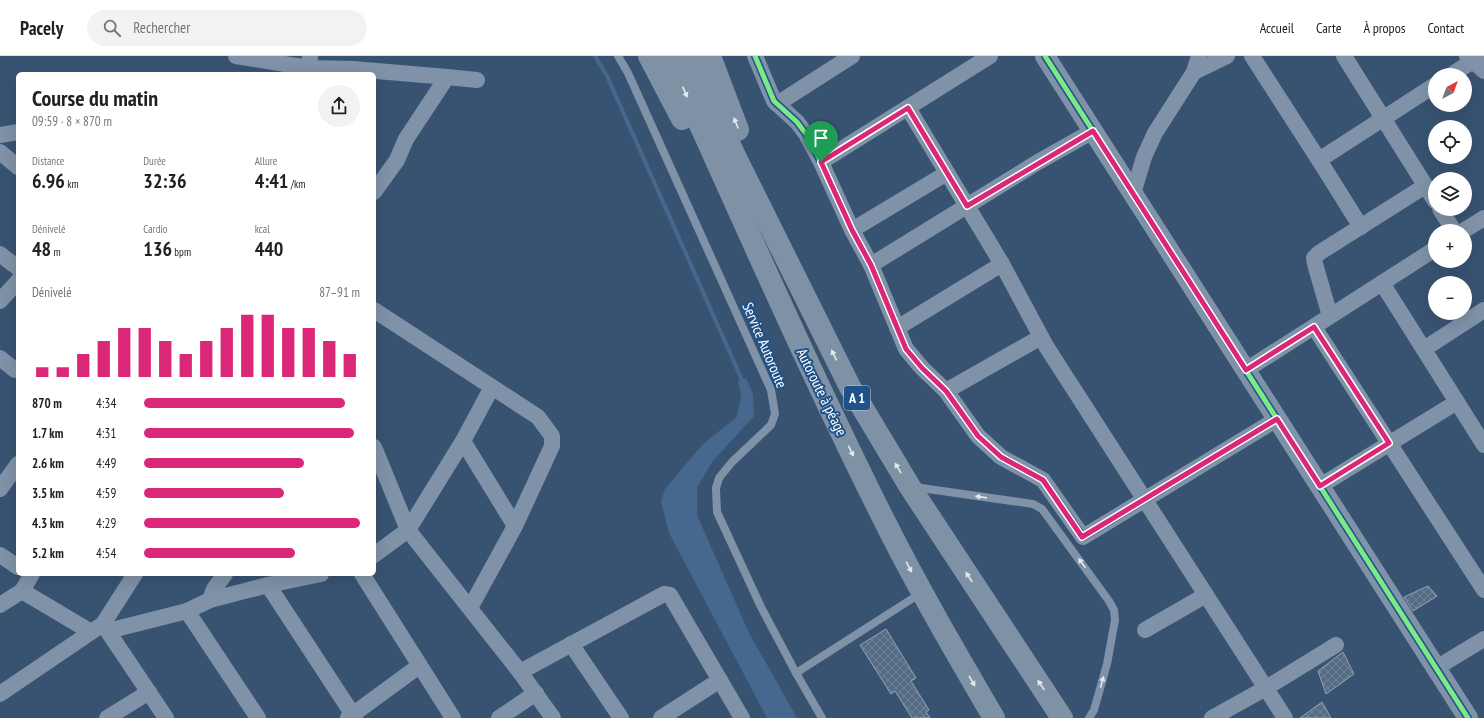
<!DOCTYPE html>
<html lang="fr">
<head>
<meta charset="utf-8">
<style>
  body { margin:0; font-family:"PT Sans Narrow",sans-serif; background:#f2f2f2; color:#202124; height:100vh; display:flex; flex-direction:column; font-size:15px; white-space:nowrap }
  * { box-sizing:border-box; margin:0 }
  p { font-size:13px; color:#757577 }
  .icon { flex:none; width:22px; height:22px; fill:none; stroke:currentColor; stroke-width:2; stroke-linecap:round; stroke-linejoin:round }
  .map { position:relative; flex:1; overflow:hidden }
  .panel { position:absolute; left:16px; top:16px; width:360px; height:504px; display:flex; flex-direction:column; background:#fff; border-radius:6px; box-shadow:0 4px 16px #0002 }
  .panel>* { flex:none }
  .needle { width:26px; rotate:41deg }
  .controls { position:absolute; left:1428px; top:12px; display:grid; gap:8px }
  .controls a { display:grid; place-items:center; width:44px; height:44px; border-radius:50%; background:#fff; box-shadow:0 4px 16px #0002; font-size:20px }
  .pin { position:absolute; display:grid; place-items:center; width:34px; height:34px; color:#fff; margin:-41px -17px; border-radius:50% 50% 50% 0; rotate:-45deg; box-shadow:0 0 4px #0007 }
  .pin .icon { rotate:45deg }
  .round { display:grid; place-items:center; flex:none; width:42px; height:42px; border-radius:21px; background:#f2f2f2 }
  .overview { display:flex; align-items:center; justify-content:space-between; height:68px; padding:0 16px }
  h1 { font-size:22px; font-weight:600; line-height:30px }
  .metrics { display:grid; grid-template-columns:repeat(3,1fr); gap:6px; height:68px; padding:4px 16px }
  .metrics div { display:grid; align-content:center }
  .metrics b { font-size:20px; font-weight:600 }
  .metrics small { font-size:11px; font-weight:400 }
  .metrics p { font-size:11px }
  .chart { height:112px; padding:8px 16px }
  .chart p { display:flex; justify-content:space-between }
  .chart svg { width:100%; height:72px; margin-top:4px; stroke:#db2777; stroke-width:6 }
  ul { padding:0 16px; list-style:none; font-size:13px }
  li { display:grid; grid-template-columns:64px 48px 1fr; align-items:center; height:30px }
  li i { height:10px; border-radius:5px; background:#db2777 }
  header { display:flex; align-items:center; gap:24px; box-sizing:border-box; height:56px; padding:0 20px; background:#fff; border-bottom:1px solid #e0e0e0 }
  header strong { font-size:19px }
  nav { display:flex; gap:22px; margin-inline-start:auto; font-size:14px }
  .search { width:280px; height:36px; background:#f2f2f2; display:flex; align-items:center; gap:10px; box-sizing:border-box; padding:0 14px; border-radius:22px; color:#757577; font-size:15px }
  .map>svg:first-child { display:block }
  .water { fill:#46688f }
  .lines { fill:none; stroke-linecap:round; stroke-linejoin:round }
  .stream { stroke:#46688f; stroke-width:4 }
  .building { fill:url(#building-cross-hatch); stroke:#93a3b5 }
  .service { stroke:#7f92a7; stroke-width:8 }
  .minor { stroke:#7f92a7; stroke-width:16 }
  .tertiary { stroke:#7f92a7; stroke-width:20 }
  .motorway { stroke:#7f92a5; stroke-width:22 }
  .cycleway-casing { stroke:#20528a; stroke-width:8 }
  .cycleway { stroke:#7ce984; stroke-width:5 }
  .oneway { fill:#e5e9ed }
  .route-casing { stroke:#fff; stroke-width:8 }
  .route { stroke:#db2777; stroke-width:5 }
  .labels { text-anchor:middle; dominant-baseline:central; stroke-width:4; stroke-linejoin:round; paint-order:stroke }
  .shield { fill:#20528a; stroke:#bccbdc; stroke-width:1 }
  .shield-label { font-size:14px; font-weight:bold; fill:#fff }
  .street-label { font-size:15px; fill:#fff; stroke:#20528a }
</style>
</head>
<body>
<header>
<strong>Pacely</strong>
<div class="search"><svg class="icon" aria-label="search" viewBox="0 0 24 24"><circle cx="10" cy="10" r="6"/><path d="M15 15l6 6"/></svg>Rechercher</div>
<nav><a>Accueil</a><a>Carte</a><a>À propos</a><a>Contact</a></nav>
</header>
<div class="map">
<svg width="1484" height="662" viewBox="0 0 1484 662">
  <defs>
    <pattern id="building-cross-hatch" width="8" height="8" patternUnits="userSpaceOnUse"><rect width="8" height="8" fill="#566c84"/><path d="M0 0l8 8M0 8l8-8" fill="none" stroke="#6f8296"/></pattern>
  </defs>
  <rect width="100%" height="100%" fill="#385372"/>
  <path class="water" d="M746,322l7,16 1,22 -42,46 -15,26v27l51,116 49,87h-30l-98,-185 -8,-32 4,-12 38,-45 34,-27 4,-21 -3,-15z"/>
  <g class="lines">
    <path class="stream" d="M595,0l12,20 135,304"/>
  </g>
  <g class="building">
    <path d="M1428,530l9,10 -24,15 -9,-14z"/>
    <path d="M886,573l30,49 -5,3 18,29 -3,2 4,6h-18l-17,-27 -4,3 -31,-49z"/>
    <path d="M1343,596l11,22 -28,20 -8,-23z"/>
    <path d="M1322,646l9,16h-31z"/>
  </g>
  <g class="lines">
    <g class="service">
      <path d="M618,0l10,17 143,317 4,24 -4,11 -39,37 -13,16 -3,10 1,24 44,95 35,66 26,45"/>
      <path d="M914,431l119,17 9,5 67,92 5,9 1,10 -8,44 -13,46 -5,8"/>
      <path d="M796,617l125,-80"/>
    </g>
    <g class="minor">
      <path d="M236,0l73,12 1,-12"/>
      <path d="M755,0l19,45 23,21 9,12 15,28 31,68 19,35 35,84 16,19 24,23 32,45 23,21 42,23 40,57 194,-118"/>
      <path d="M1252,0l67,104 42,67"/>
      <path d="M1344,0l91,145"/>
      <path d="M1467,0l17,15"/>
      <path d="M1194,16l33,-16"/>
      <path d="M309,18v-6l44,1 94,8 -41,62 -9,21 -23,32"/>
      <path d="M1451,19l22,-14 4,-5"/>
      <path d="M447,21l30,3"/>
      <path d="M777,48l75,-48"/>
      <path d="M908,52l94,156 44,82 239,372"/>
      <path d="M0,79l18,-3"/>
      <path d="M0,96l18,15"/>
      <path d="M1319,104l116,-75"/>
      <path d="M821,106l169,-106"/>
      <path d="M1133,138l11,-37 11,-24 39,-61 5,-16"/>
      <path d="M1440,153l14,22"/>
      <path d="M852,174l95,-57"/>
      <path d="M1463,175l21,-13"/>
      <path d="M0,198l18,14"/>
      <path d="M871,209l167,-103 55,-31"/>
      <path d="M1382,227l102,162"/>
      <path d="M0,245l18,-20"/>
      <path d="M374,254l164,107 14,19v10l-37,80 -45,82"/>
      <path d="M1330,260l-15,-52 -1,-6 5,-5 106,-67"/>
      <path d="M1314,271l170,263"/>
      <path d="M897,272l105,-64"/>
      <path d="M1424,293l60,-39"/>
      <path d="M0,302l15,12h3"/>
      <path d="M1246,314l189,-121"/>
      <path d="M946,335l95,-54"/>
      <path d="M463,385l52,85"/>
      <path d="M374,391l34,83 112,142 33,46"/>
      <path d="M1320,430l137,-84"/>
      <path d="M0,433l18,-25"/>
      <path d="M0,499l18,12"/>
      <path d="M374,499l34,-25 55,-89 29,-54"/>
      <path d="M362,518l91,144"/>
      <path d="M268,529l87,133"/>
      <path d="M22,535l69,41"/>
      <path d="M210,544l58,-15 53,-11"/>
      <path d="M0,549l22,-14 10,-17"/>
      <path d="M187,555l71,107"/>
      <path d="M103,568l63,94"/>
      <path d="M1145,574l61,-35"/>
      <path d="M108,575l79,-20 23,-11 4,-11 11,-15"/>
      <path d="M571,588l50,74"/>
      <path d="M1436,612l48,-29"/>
      <path d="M520,616l144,-78 6,1 72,123"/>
      <path d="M0,638l103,-70 32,-50"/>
      <path d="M107,662l42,-26"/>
      <path d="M348,662l71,-52"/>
      <path d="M499,662l37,-25"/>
      <path d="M661,662l59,-38"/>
      <path d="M1212,662l54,-30 70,-43"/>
    </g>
    <path class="tertiary" d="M1045,0l423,662"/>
    <g class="motorway">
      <path d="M649,0l33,63"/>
      <path d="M669,0c70,155 139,312 215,464 34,68 72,133 110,198"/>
      <path d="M690,0l45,100 115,231 60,100 152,231"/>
      <path d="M710,0l28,74"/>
    </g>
    <g class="cycleway-casing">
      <g id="cycleway">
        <path d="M755,0l19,45 23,21 9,12 15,28 31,68 19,35 35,84 16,19 24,23 32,45 23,21 42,23 40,57 194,-118"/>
        <path d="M1045,0l423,662"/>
      </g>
    </g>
    <use href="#cycleway" class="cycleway"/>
  </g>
  <defs><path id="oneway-solid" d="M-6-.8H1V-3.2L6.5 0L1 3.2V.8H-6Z"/></defs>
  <g class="oneway">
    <use href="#oneway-solid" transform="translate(685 36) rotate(66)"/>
    <use href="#oneway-solid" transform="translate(736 67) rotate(-112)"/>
    <use href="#oneway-solid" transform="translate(834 299) rotate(-116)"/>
    <use href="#oneway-solid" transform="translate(851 395) rotate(64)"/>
    <use href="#oneway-solid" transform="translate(898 412) rotate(-121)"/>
    <use href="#oneway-solid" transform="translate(981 441) rotate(-172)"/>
    <use href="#oneway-solid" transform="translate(1082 507) rotate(-126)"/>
    <use href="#oneway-solid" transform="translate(909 511) rotate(62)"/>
    <use href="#oneway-solid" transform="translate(969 521) rotate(-123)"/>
    <use href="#oneway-solid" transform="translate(972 625) rotate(60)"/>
    <use href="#oneway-solid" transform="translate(1102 626) rotate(-75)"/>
    <use href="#oneway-solid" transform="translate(1041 629) rotate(-123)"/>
  </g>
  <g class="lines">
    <g class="route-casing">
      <path id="route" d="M908,52l59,98 126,-75 153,239 68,-43 75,116 -69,43 -43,-67 -195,118 -39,-57 -42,-23 -23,-21 -32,-45 -24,-23 -16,-19 -35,-84 -19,-35 -31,-68z"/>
    </g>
    <use href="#route" class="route"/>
  </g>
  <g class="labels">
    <rect class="shield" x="844" y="330" width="26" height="24" rx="3"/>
    <g class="shield-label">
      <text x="857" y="342">A 1</text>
    </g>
    <g class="street-label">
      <text transform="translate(765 289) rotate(67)">Service Autoroute</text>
      <text transform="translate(822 336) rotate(64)">Autoroute à péage</text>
    </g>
  </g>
</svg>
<div class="controls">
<a><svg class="needle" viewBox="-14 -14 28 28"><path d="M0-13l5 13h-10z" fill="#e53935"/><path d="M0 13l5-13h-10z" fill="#757577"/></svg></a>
<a><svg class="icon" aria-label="locate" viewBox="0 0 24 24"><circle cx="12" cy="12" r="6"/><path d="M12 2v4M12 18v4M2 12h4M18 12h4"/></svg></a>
<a><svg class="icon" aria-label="layers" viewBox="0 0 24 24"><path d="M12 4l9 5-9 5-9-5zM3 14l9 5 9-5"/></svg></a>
<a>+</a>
<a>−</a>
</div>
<div class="pin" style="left:821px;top:106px;background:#1e9e55"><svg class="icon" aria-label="arrive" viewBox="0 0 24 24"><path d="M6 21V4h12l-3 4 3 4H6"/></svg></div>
<section class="panel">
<div class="overview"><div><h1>Course du matin</h1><p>09:59 · 8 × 870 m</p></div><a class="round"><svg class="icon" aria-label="share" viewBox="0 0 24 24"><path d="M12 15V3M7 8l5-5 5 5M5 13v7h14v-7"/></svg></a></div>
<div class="metrics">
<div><p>Distance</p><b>6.96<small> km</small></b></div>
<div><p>Durée</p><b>32:36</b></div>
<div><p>Allure</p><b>4:41<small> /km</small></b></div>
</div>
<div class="metrics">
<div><p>Dénivelé</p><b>48<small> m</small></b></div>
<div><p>Cardio</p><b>136<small> bpm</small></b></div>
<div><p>kcal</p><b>440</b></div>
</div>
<div class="chart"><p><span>Dénivelé</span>87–91 m</p>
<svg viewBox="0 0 160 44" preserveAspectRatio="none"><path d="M5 44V38M15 44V38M25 44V30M35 44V22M45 44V14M55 44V14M65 44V22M75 44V30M85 44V22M95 44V14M105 44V6M115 44V6M125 44V14M135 44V14M145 44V22M155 44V30"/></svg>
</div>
<ul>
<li><b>870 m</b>4:34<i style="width:93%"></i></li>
<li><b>1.7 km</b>4:31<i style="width:97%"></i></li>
<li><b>2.6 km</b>4:49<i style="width:74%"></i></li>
<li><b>3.5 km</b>4:59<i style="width:65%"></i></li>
<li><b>4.3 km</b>4:29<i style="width:100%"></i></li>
<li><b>5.2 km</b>4:54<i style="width:70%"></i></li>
</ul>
</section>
</div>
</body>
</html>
